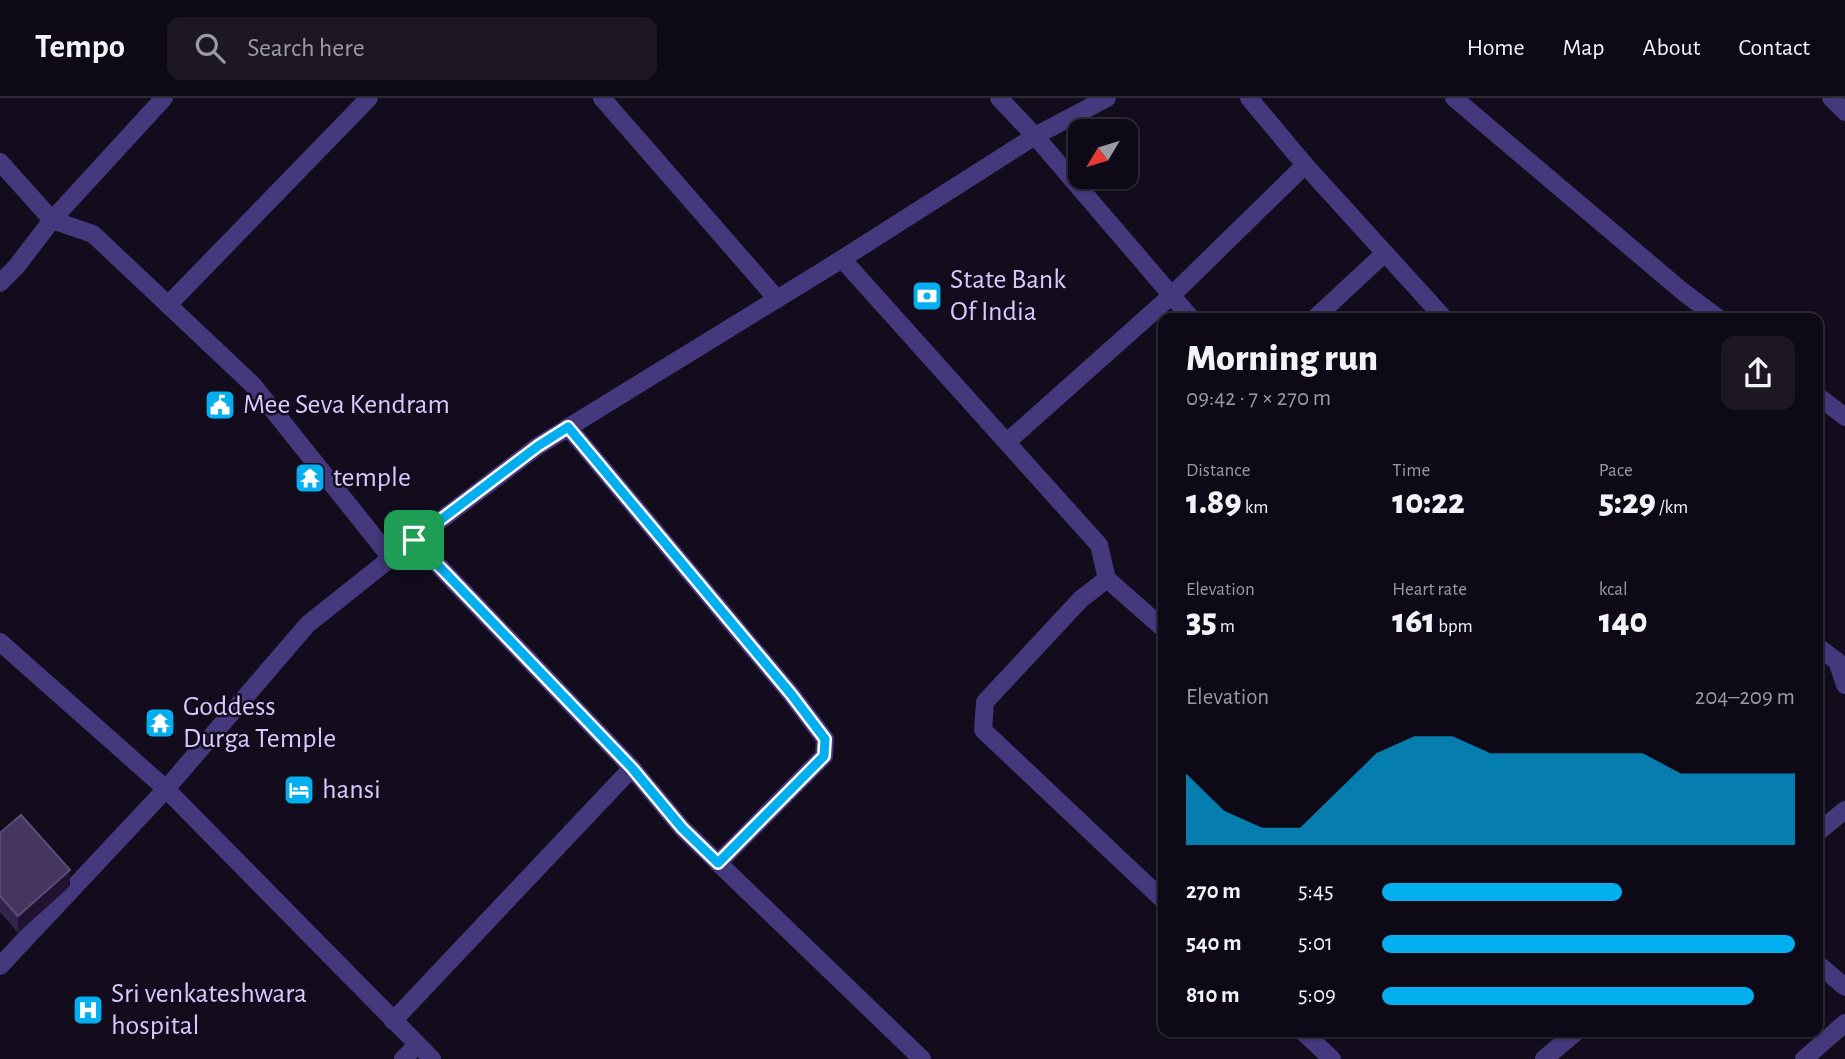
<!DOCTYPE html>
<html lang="en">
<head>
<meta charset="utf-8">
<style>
  body { margin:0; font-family:"Alegreya Sans",sans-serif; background:#1c1723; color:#f1f3f6; height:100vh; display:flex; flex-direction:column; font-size:26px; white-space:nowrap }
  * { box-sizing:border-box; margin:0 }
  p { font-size:23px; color:#9b9aa1 }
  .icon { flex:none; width:38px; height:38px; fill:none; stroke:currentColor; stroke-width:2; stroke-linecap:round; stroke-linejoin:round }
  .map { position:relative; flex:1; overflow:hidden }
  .panel { position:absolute; left:1158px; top:215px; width:665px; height:724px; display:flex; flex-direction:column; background:#0e0916; border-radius:14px; box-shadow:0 2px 5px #0004,0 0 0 2px #2e2a35 }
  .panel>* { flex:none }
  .needle { width:46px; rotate:232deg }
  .buttons { position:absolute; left:1068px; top:21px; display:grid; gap:14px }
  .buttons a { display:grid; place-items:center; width:70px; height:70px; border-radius:14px; background:#0e0916; box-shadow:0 2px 5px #0004,0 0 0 2px #2e2a35; font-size:35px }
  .pin { position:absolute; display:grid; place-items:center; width:60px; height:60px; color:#fff; margin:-30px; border-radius:14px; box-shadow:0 4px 10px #0006 }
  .round { display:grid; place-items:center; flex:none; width:74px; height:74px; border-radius:14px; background:#1c1723 }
  .summary { display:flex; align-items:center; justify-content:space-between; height:119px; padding:0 28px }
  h1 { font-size:38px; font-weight:800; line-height:52px }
  .metrics { display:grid; grid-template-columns:repeat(3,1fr); gap:10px; height:119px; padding:7px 28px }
  .metrics div { display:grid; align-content:center }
  .metrics b { font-size:35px; font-weight:800 }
  .metrics small { font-size:19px; font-weight:400 }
  .metrics p { font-size:19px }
  .chart { height:196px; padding:14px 28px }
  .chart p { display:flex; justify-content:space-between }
  .chart svg { width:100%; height:126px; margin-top:7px; fill:#04aff0; opacity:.7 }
  ul { padding:0 28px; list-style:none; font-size:23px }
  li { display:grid; grid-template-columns:112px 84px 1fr; align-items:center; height:52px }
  li i { height:18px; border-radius:9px; background:#04aff0 }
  header { display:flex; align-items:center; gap:42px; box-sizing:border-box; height:98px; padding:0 35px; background:#0e0916; border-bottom:2px solid #2e2a35 }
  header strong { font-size:33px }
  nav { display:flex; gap:38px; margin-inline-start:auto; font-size:24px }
  .search { width:490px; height:63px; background:#1c1723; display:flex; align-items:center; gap:18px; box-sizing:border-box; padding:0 24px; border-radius:14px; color:#9b9aa1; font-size:26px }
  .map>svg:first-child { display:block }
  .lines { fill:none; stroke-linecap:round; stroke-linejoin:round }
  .minor { stroke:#46387c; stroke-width:18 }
  .wall { fill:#33244b }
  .shaded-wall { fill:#1f1331 }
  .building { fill:#45365f; stroke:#5c4d78; stroke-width:2 }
  .route-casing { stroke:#fff; stroke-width:14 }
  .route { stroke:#04aff0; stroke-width:9 }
  .labels { text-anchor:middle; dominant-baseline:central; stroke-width:5; stroke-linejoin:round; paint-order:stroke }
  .poi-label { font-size:28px; fill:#d9c9fe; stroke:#120c1d; text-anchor:start }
</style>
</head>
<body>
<header>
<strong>Tempo</strong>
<div class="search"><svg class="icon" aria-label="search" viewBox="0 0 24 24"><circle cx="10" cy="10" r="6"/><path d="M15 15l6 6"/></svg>Search here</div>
<nav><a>Home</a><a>Map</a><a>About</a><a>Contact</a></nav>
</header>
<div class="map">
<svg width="1845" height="961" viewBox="0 0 1845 961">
  <rect width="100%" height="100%" fill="#120c1d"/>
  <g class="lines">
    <g class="minor">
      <path d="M602,0l175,201"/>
      <path d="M999,0l36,38 156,182"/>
      <path d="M1249,0l56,67 139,153"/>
      <path d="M1454,0l228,193 36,27"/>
      <path d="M1831,0l14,14"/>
      <path d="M0,64l52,58 112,-122"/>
      <path d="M842,161l257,286 8,34 -26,20 -96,103 -2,28 181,171"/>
      <path d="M0,185l16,-16 36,-47 41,14 160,151 138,173"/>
      <path d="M168,207l201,-207"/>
      <path d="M1315,220l70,-65"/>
      <path d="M1818,298l27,21"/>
      <path d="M568,329l223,267 34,45 -1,17 -106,107"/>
      <path d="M1007,344l165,-147 133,-130"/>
      <path d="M414,442l218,228 50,60 240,231"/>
      <path d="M1107,481l57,50"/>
      <path d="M0,544l166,147 266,270"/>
      <path d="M1818,549l19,14 8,24"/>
      <path d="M1818,734l27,-22"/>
      <path d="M1818,866l27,23"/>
      <path d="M0,868l166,-177 142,-165 83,-66 147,-112 304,-187 193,-123 72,-38"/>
      <path d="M393,923l239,-253"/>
      <path d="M1303,934l29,27"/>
      <path d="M403,961l14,-14"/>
      <path d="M1544,961l32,-27"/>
      <path d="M1804,961l41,-36"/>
    </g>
  </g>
  <path class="wall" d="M0,735l70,53 -52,47 -18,-21z"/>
  <path class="shaded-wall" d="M70,772v16l-52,47v-17z"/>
  <path class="building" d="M21,717l49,55 -52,46 -18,-20v-63z"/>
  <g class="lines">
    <g class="route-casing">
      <path id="route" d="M568,329l223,267 34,45 -1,17 -106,107 -36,-35 -50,-60 -218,-228 124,-94z"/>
    </g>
    <use href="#route" class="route"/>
  </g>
  <defs>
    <g id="bank-square" transform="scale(1.575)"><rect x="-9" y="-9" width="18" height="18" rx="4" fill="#04aff0" stroke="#120c1d"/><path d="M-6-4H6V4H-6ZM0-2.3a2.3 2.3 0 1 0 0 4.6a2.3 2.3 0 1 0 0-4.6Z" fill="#fff"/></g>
    <g id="civic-square" transform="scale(1.575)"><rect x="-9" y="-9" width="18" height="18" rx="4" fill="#04aff0" stroke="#120c1d"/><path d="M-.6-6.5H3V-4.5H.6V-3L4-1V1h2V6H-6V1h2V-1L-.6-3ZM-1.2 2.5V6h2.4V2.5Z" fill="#fff"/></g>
    <g id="temple-square" transform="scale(1.575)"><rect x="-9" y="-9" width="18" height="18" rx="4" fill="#04aff0" stroke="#120c1d"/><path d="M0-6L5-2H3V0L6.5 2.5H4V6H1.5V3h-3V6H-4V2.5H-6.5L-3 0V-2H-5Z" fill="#fff"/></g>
    <g id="hotel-square" transform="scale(1.575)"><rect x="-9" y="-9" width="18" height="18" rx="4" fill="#04aff0" stroke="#120c1d"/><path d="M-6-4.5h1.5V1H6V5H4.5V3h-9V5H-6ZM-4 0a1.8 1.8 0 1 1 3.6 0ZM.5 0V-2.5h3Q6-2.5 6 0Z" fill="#fff"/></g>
    <g id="hospital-square" transform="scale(1.575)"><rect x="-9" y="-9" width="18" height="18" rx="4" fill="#04aff0" stroke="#120c1d"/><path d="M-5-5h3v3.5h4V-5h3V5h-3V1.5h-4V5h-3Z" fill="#fff"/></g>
  </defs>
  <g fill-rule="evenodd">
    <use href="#bank-square" x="927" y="198"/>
    <use href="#civic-square" x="220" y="307"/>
    <use href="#temple-square" x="310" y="380"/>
    <use href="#temple-square" x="160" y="625"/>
    <use href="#hotel-square" x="299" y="692"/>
    <use href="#hospital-square" x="88" y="912"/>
  </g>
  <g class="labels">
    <g class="poi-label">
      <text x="950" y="182">State Bank<tspan x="950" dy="32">Of India</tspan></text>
      <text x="243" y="307">Mee Seva Kendram</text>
      <text x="333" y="380">temple</text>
      <text x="183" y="609">Goddess<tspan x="183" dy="32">Durga Temple</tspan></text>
      <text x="322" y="692">hansi</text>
      <text x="111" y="896">Sri venkateshwara<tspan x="111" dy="32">hospital</tspan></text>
    </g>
  </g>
</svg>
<div class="buttons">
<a><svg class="needle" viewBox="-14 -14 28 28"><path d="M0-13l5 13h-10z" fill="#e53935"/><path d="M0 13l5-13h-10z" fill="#9b9aa1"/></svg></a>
</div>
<div class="pin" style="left:414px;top:442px;background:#1e9e55"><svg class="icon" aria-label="arrive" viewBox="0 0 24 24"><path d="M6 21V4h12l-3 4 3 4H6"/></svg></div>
<section class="panel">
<div class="summary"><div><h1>Morning run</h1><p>09:42 · 7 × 270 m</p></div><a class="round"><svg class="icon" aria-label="share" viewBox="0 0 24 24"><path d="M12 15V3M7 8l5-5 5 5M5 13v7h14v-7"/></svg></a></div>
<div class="metrics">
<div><p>Distance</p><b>1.89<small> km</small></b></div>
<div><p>Time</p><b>10:22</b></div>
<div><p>Pace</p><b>5:29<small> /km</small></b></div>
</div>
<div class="metrics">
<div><p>Elevation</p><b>35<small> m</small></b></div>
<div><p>Heart rate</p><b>161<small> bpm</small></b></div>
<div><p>kcal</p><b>140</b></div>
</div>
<div class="chart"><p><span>Elevation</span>204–209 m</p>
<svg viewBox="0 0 160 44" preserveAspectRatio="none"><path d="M0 44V19L10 32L20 38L30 38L40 25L50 12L60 6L70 6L80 12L90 12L100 12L110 12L120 12L130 19L140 19L150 19L160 19V44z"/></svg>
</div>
<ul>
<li><b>270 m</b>5:45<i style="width:58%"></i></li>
<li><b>540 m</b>5:01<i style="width:100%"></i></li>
<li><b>810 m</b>5:09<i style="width:90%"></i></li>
</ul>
</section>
</div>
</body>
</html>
